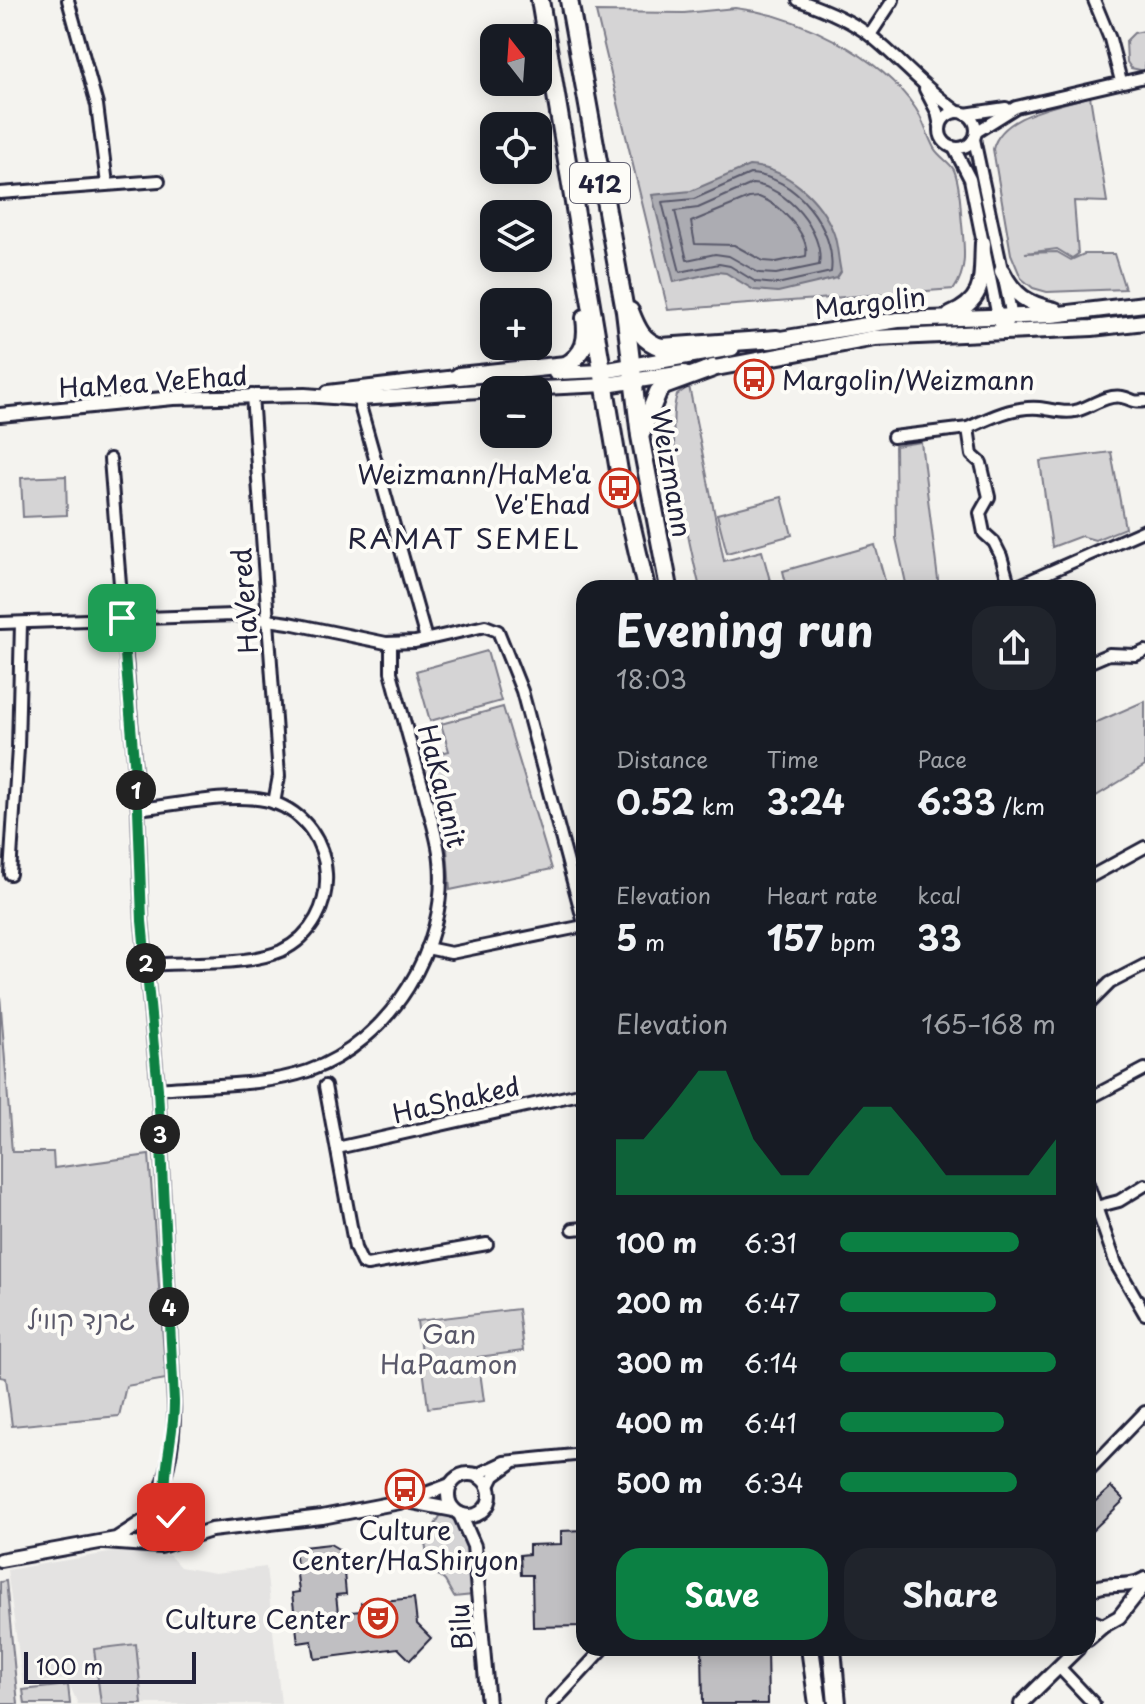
<!DOCTYPE html>
<html lang="en">
<head>
<meta charset="utf-8">
<style>
  body { margin:0; font-family:"Playpen Sans","Playpen Sans Hebrew",sans-serif; background:#20242c; color:#f1f3f6; height:100vh; display:flex; flex-direction:column; font-size:30px; white-space:nowrap }
  * { box-sizing:border-box; margin:0 }
  p { font-size:26px; color:#9ea1a6 }
  .icon { flex:none; width:44px; height:44px; fill:none; stroke:currentColor; stroke-width:2; stroke-linecap:round; stroke-linejoin:round }
  .map { position:relative; flex:1; overflow:hidden }
  .drawer { position:absolute; left:576px; top:580px; width:520px; height:1076px; display:flex; flex-direction:column; background:#171b24; border-radius:24px; box-shadow:0 4px 20px #0003 }
  .drawer>* { flex:none }
  .needle { width:52px; rotate:343deg }
  .controls { position:absolute; left:480px; top:24px; display:grid; gap:16px }
  .controls a { display:grid; place-items:center; width:72px; height:72px; border-radius:16px; background:#171b24; box-shadow:0 4px 20px #0003; font-size:40px }
  .scale { position:absolute; left:24px; bottom:20px; width:172px; box-sizing:border-box; padding-left:8px; border:4px solid #22223b; border-top:0; font-size:22px; line-height:28px; white-space:nowrap; color:#22223b; -webkit-text-stroke:6px #fdfcf7; paint-order:stroke }
  .pin { position:absolute; display:grid; place-items:center; width:68px; height:68px; color:#fff; margin:-34px; border-radius:16px; box-shadow:0 4px 12px #0006 }
  .km { position:absolute; width:40px; height:40px; margin:-20px; border-radius:50%; background:#222; color:#fff; font-size:22px; line-height:40px; text-align:center }
  .round { display:grid; place-items:center; flex:none; width:84px; height:84px; border-radius:24px; background:#20242c }
  .overview { display:flex; align-items:center; justify-content:space-between; height:136px; padding:0 40px }
  h1 { font-size:44px; font-weight:700; line-height:60px }
  .stats { display:grid; grid-template-columns:repeat(3,1fr); gap:12px; height:136px; padding:8px 40px }
  .stats div { display:grid; align-content:center }
  .stats b { font-size:34px; font-weight:700 }
  .stats small { font-size:22px; font-weight:400 }
  .stats p { font-size:22px }
  .chart { height:224px; padding:16px 40px }
  .chart p { display:flex; justify-content:space-between }
  .chart svg { width:100%; height:144px; margin-top:8px; fill:#0b8043; opacity:.7 }
  .cta { display:flex; gap:16px; margin-top:auto; padding:16px 40px }
  .cta a { flex:1; height:92px; border-radius:24px; background:#0b8043; color:#fff; font-size:32px; font-weight:700; line-height:92px; text-align:center }
  .cta a+a { background:#20242c; color:#f1f3f6 }
  ul { padding:0 40px; list-style:none; font-size:26px }
  li { display:grid; grid-template-columns:128px 96px 1fr; align-items:center; height:60px }
  li i { height:20px; border-radius:10px; background:#0b8043 }
  .map>svg:first-child { display:block }
  .built { fill:#e4e3e2 }
  .green { fill:#d5d4d5; stroke:#7c7b88; stroke-width:2 }
  .water { fill:#acacb2; stroke:#757582; stroke-width:2 }
  .lines { fill:none; stroke-linecap:round; stroke-linejoin:round }
  .shore { stroke:#59596b; stroke-width:2 }
  .building { fill:#c0bfc2; stroke:#22223b; stroke-width:2 }
  .minor-casing { stroke:#22223b; stroke-width:16 }
  .tertiary-casing { stroke:#22223b; stroke-width:18 }
  .secondary-casing { stroke:#22223b; stroke-width:20 }
  .primary-casing { stroke:#22223b; stroke-width:22 }
  .minor { stroke:#fdfcf7; stroke-width:10 }
  .tertiary { stroke:#fdfcf7; stroke-width:12 }
  .secondary { stroke:#fdfcf7; stroke-width:14 }
  .primary { stroke:#fdfcf7; stroke-width:16 }
  .route-casing { stroke:#fff; stroke-width:16 }
  .route { stroke:#0b8043; stroke-width:10 }
  .labels { text-anchor:middle; dominant-baseline:central; stroke-width:8; stroke-linejoin:round; paint-order:stroke }
  .shield { fill:#fdfcf7; stroke:#646373; stroke-width:2 }
  .shield-label { font-size:24px; font-weight:bold; fill:#22223b }
  .street-label { font-size:26px; fill:#22223b; stroke:#fdfcf7 }
  .poi-label { font-size:26px; fill:#22223b; stroke:#fdfcf7; text-anchor:end }
  .park-label { font-size:26px; fill:#585769; stroke:#fdfcf7 }
  .neighbourhood-label { font-size:28px; letter-spacing:2px; fill:#22223b; stroke:#fdfcf7 }
</style>
</head>
<body>
<div class="map">
<svg width="1145" height="1704" viewBox="0 0 1145 1704">
  <rect width="100%" height="100%" fill="#f4f3ef"/>
  <filter id="ink" filterUnits="userSpaceOnUse"><feTurbulence type="fractalNoise" baseFrequency=".0125" numOctaves="2"/><feDisplacementMap in="SourceGraphic" scale="16" xChannelSelector="R" yChannelSelector="G"/><feConvolveMatrix kernelMatrix="1 2 1 2 8 2 1 2 1" color-interpolation-filters="sRGB"/></filter>
  <g filter="url(#ink)">
    <path class="built" d="M121,1551l48,4 11,12 35,6 51,-6 15,137h-203l-11,-25 -44,5 -16,-114z"/>
    <g class="green">
      <path d="M735,8c63,7 145,47 181,101 8,13 11,26 18,39 5,9 16,14 20,22 7,17 6,37 8,54 2,23 6,45 -8,65l-286,21 -72,-298 88,1z"/>
      <path d="M1145,31v40l-14,-3 -4,-6 -1,-21 8,-8z"/>
      <path d="M1090,96l17,106 -33,-1 4,53 -6,4 -15,-9 -32,4 32,-1 14,8 13,-6h30l11,35 -78,3 -14,-4 -12,-10 -10,-24 -18,-105c9,-36 66,-42 97,-53z"/>
      <path d="M689,386l35,175 38,-10 10,37h-72c-10,-40 -36,-158 -23,-193z"/>
      <path d="M921,442l18,146h-32l-11,-50 -1,-92z"/>
      <path d="M1111,452l14,76 -30,12 -14,-4 -29,11 -12,-86z"/>
      <path d="M66,476l1,39 -44,2 -2,-39z"/>
      <path d="M782,497l10,38 -65,18 -10,-39z"/>
      <path d="M875,545l12,43h-100l-4,-17z"/>
      <path d="M487,651l14,50 -71,20 -14,-50z"/>
      <path d="M1145,701v65l-57,35v-75z"/>
      <path d="M503,707l49,162 -102,21 -3,-42 -25,-90 27,-7 -8,-27z"/>
      <path d="M0,995l12,157h41l1,16 95,-13 17,224 -40,7 -7,30 -107,10 -6,-48 -6,-1z"/>
      <path d="M518,1309l5,42 -45,6 6,44 -56,7 -11,-87z"/>
      <path d="M443,1511c31,12 28,56 30,84l-19,2 -9,-16 -16,-14 -4,-25z"/>
      <path d="M6,1581l12,123h-18v-122z"/>
      <path d="M136,1644l6,60h-41l-7,-55z"/>
      <path d="M68,1685l2,19h-45l-2,-14z"/>
    </g>
    <path class="water" d="M749,166c38,2 72,33 85,68 4,12 4,26 7,38l-4,6 -59,14 -24,-2 -28,-17 -9,-1 -43,10 -22,-87 39,-4z"/>
    <g class="lines">
      <g class="shore">
        <path d="M750,174c44,1 87,55 81,98l-54,12 -21,-2 -26,-16 -11,-2 -39,8 -18,-70 32,-3z"/>
        <path d="M752,184c34,2 73,48 67,81l-43,9 -17,-1 -30,-17 -14,-2 -28,6 -12,-49 23,-3z"/>
        <path d="M759,197c20,7 51,37 47,59l-30,6 -13,-1 -29,-16 -39,-1 -4,-22 58,-24z"/>
      </g>
    </g>
    <g class="building">
      <path d="M1111,1487l13,13 -36,35v-27z"/>
      <path d="M584,1530v96l-51,1 -1,-52h-11l-1,-20 9,-1v-9l32,-1v-13z"/>
      <path d="M330,1544l12,7 4,43 -10,1 2,18 24,-2 -1,-8 53,-5 3,26 14,14 -21,22 -12,-12 -83,11 -3,-18 -14,2 -6,-50 7,-1 -5,-44z"/>
      <path d="M702,1648h65l1,56h-65z"/>
    </g>
    <g class="lines">
      <g class="minor-casing">
        <g id="minor">
          <path d="M68,0l29,105 10,79"/>
          <path d="M798,0c26,9 53,20 74,37 30,24 54,53 86,75"/>
          <path d="M1094,0l16,39 11,42"/>
          <path d="M870,35l23,-35"/>
          <path d="M925,89l12,23 3,14"/>
          <circle cx="958" cy="130" r="18"/>
          <path d="M965,114l41,-6"/>
          <path d="M976,132l40,-25 129,-30"/>
          <path d="M974,139l36,168 1,9 -8,16"/>
          <path d="M954,148l16,31 29,143"/>
          <path d="M0,193l159,-12"/>
          <path d="M252,395l27,381 -5,27"/>
          <path d="M357,395l69,244"/>
          <path d="M893,437l75,-9"/>
          <path d="M110,459l28,350 4,112 16,168 16,312c1,39 -6,79 -24,114"/>
          <path d="M1010,588l-9,-32 -7,-14 -10,-9 -4,-20 9,-16 -8,-34 -9,-8 -4,-27c21,-10 46,-22 71,-20 12,1 24,6 36,3 13,-2 30,-17 47,-14 11,2 9,6 23,4"/>
          <path d="M1013,588l132,-58"/>
          <path d="M0,623l233,-8 56,8 97,20 29,-1 70,-16 13,5 24,60 62,232"/>
          <path d="M1088,663l21,-9 27,1 9,-4"/>
          <path d="M138,809c38,-4 98,-18 134,-7 68,22 73,119 9,149 -35,15 -96,11 -135,14"/>
          <path d="M10,874l8,-126 3,-125"/>
          <path d="M1088,878l57,-31"/>
          <path d="M427,948l24,5 133,-27"/>
          <path d="M1088,1005l22,-22 35,-18"/>
          <path d="M325,1086l30,162 7,15 5,2 120,-21"/>
          <path d="M158,1089c48,-5 103,-2 150,-18 82,-29 141,-124 132,-211 -2,-22 -10,-44 -15,-65 -12,-41 -23,-82 -34,-123v-29"/>
          <path d="M1088,1099l57,-30"/>
          <path d="M337,1148l247,-55"/>
          <path d="M1088,1184l28,80 29,50"/>
          <path d="M1096,1207l23,-6 26,-16"/>
          <path d="M573,1229l11,-1"/>
          <path d="M1088,1471l57,-59"/>
          <path d="M476,1475l28,-13 80,-8"/>
          <path d="M488,1488l6,-12 18,-13"/>
          <path d="M1059,1667l35,37"/>
          <path d="M552,1704l52,-56"/>
        </g>
      </g>
      <g class="tertiary-casing">
        <g id="tertiary">
          <path d="M555,373l48,-2"/>
          <path d="M500,390l106,-5"/>
          <path d="M328,392l137,-16"/>
          <path d="M0,415l173,-17 132,-3 54,4 135,-9"/>
          <circle cx="469" cy="1495" r="21"/>
          <path d="M412,1502l42,8"/>
          <path d="M460,1514l14,32 14,158"/>
          <path d="M105,1542l56,4 50,-16 111,-13 88,-17 40,-15"/>
          <path d="M0,1560l116,-21 42,-27c17,3 23,16 13,30"/>
          <path d="M1088,1592c16,-12 39,-2 57,-13"/>
          <path d="M1088,1620l15,6 16,-9 26,-33"/>
          <path d="M1088,1639l15,-13"/>
          <path d="M1021,1704l57,-56"/>
        </g>
      </g>
      <g class="secondary-casing">
        <g id="secondary">
          <path d="M1002,271c12,25 26,33 53,39"/>
          <path d="M950,315c37,-16 31,-37 33,-72"/>
          <path d="M768,341l130,-21 154,-5 93,-11"/>
          <path d="M705,370l170,-32 217,-10 53,-6"/>
          <path d="M603,371l129,-23"/>
          <path d="M606,385l78,-12"/>
        </g>
      </g>
      <g class="primary-casing">
        <g id="primary">
          <path d="M540,0l79,471 27,117"/>
          <path d="M569,0l56,311 15,125 29,152"/>
          <path d="M630,311c7,18 12,30 31,36l116,-8"/>
          <path d="M459,376l107,-11c19,-11 22,-25 19,-47"/>
          <path d="M641,434l17,-42 6,-6 49,-18"/>
          <path d="M810,1648l8,56"/>
          <path d="M832,1648l5,56"/>
        </g>
      </g>
      <use href="#minor" class="minor"/>
      <use href="#tertiary" class="tertiary"/>
      <use href="#secondary" class="secondary"/>
      <use href="#primary" class="primary"/>
    </g>
  </g>
  <g class="lines" filter="url(#ink)">
    <g class="route-casing">
      <path id="route" d="M122,618l16,191 4,112 16,168 16,312c1,39 -17,79 -3,116"/>
    </g>
    <use href="#route" class="route"/>
  </g>
  <defs>
    <g id="bus-ring" transform="scale(2)"><circle r="9.5" fill="#fdfcf7" stroke="#c8321e" stroke-width="1.5"/><path d="M-5-6H5V4H4V6H2V4H-2V6H-4V4H-5ZM-3.5-4V0h7V-4ZM-3.5 1.2v1.5H-2V1.2ZM2 1.2v1.5H3.5V1.2Z" fill="#c8321e"/></g>
    <g id="theatre-ring" transform="scale(2)"><circle r="9.5" fill="#fdfcf7" stroke="#c8321e" stroke-width="1.5"/><path d="M-5-5.5Q0-4 5-5.5V0Q5 5 0 6Q-5 5-5 0ZM-3.3-2.5H-1v1.5H-3.3ZM1-2.5H3.3v1.5H1ZM-2.8 1Q0 5.5 2.8 1Z" fill="#c8321e"/></g>
  </defs>
  <g fill-rule="evenodd">
    <use href="#bus-ring" x="754" y="379"/>
    <use href="#bus-ring" x="619" y="488"/>
    <use href="#bus-ring" x="405" y="1489"/>
    <use href="#theatre-ring" x="378" y="1618"/>
  </g>
  <g class="labels">
    <rect class="shield" x="570" y="163" width="60" height="40" rx="6"/>
    <g class="shield-label">
      <text x="600" y="183">412</text>
    </g>
    <g class="street-label">
      <text transform="translate(870 302) rotate(-7)">Margolin</text>
      <text transform="translate(153 381) rotate(-4)">HaMea VeEhad</text>
      <text transform="translate(672 473) rotate(80)">Weizmann</text>
      <text transform="translate(244 601) rotate(-94)">HaVered</text>
      <text transform="translate(443 786) rotate(76)">HaKalanit</text>
      <text transform="translate(456 1099) rotate(-13)">HaShaked</text>
      <text transform="translate(460 1627) rotate(-95)">Bilu</text>
    </g>
    <g class="poi-label">
      <text x="782" y="379" text-anchor="start">Margolin/Weizmann</text>
      <text x="591" y="473">Weizmann/HaMe'a<tspan x="591" dy="30">Ve'Ehad</tspan></text>
      <text x="405" y="1529" text-anchor="middle">Culture<tspan x="405" dy="30">Center/HaShiryon</tspan></text>
      <text x="350" y="1618">Culture Center</text>
    </g>
    <g class="park-label">
      <text x="81" y="1318">גרנד קוויל</text>
      <text x="449" y="1333">Gan<tspan x="449" dy="30">HaPaamon</tspan></text>
    </g>
    <g class="neighbourhood-label">
      <text x="464" y="537">RAMAT SEMEL</text>
    </g>
  </g>
</svg>
<div class="controls">
<a><svg class="needle" viewBox="-14 -14 28 28"><path d="M0-13l5 13h-10z" fill="#e53935"/><path d="M0 13l5-13h-10z" fill="#9ea1a6"/></svg></a>
<a><svg class="icon" aria-label="locate" viewBox="0 0 24 24"><circle cx="12" cy="12" r="6"/><path d="M12 2v4M12 18v4M2 12h4M18 12h4"/></svg></a>
<a><svg class="icon" aria-label="layers" viewBox="0 0 24 24"><path d="M12 4l9 5-9 5-9-5zM3 14l9 5 9-5"/></svg></a>
<a>+</a>
<a>−</a>
</div>
<div class="scale">100 m</div>
<div class="pin" style="left:122px;top:618px;background:#1e9e55"><svg class="icon" aria-label="arrive" viewBox="0 0 24 24"><path d="M6 21V4h12l-3 4 3 4H6"/></svg></div>
<div class="pin" style="left:171px;top:1517px;background:#d93025"><svg class="icon" aria-label="check" viewBox="0 0 24 24"><path d="M5 12l5 5 9-10"/></svg></div>
<b class="km" style="left:136px;top:790px">1</b>
<b class="km" style="left:146px;top:963px">2</b>
<b class="km" style="left:160px;top:1134px">3</b>
<b class="km" style="left:169px;top:1307px">4</b>
<section class="drawer">
<div class="overview"><div><h1>Evening run</h1><p>18:03</p></div><a class="round"><svg class="icon" aria-label="share" viewBox="0 0 24 24"><path d="M12 15V3M7 8l5-5 5 5M5 13v7h14v-7"/></svg></a></div>
<div class="stats">
<div><p>Distance</p><b>0.52<small> km</small></b></div>
<div><p>Time</p><b>3:24</b></div>
<div><p>Pace</p><b>6:33<small> /km</small></b></div>
</div>
<div class="stats">
<div><p>Elevation</p><b>5<small> m</small></b></div>
<div><p>Heart rate</p><b>157<small> bpm</small></b></div>
<div><p>kcal</p><b>33</b></div>
</div>
<div class="chart"><p><span>Elevation</span>165–168 m</p>
<svg viewBox="0 0 160 44" preserveAspectRatio="none"><path d="M0 44V27L10 27L20 17L30 6L40 6L50 27L60 38L70 38L80 27L90 17L100 17L110 27L120 38L130 38L140 38L150 38L160 27V44z"/></svg>
</div>
<ul>
<li><b>100 m</b>6:31<i style="width:83%"></i></li>
<li><b>200 m</b>6:47<i style="width:72%"></i></li>
<li><b>300 m</b>6:14<i style="width:100%"></i></li>
<li><b>400 m</b>6:41<i style="width:76%"></i></li>
<li><b>500 m</b>6:34<i style="width:82%"></i></li>
</ul>
<div class="cta"><a>Save</a><a>Share</a></div>
</section>
</div>
</body>
</html>
